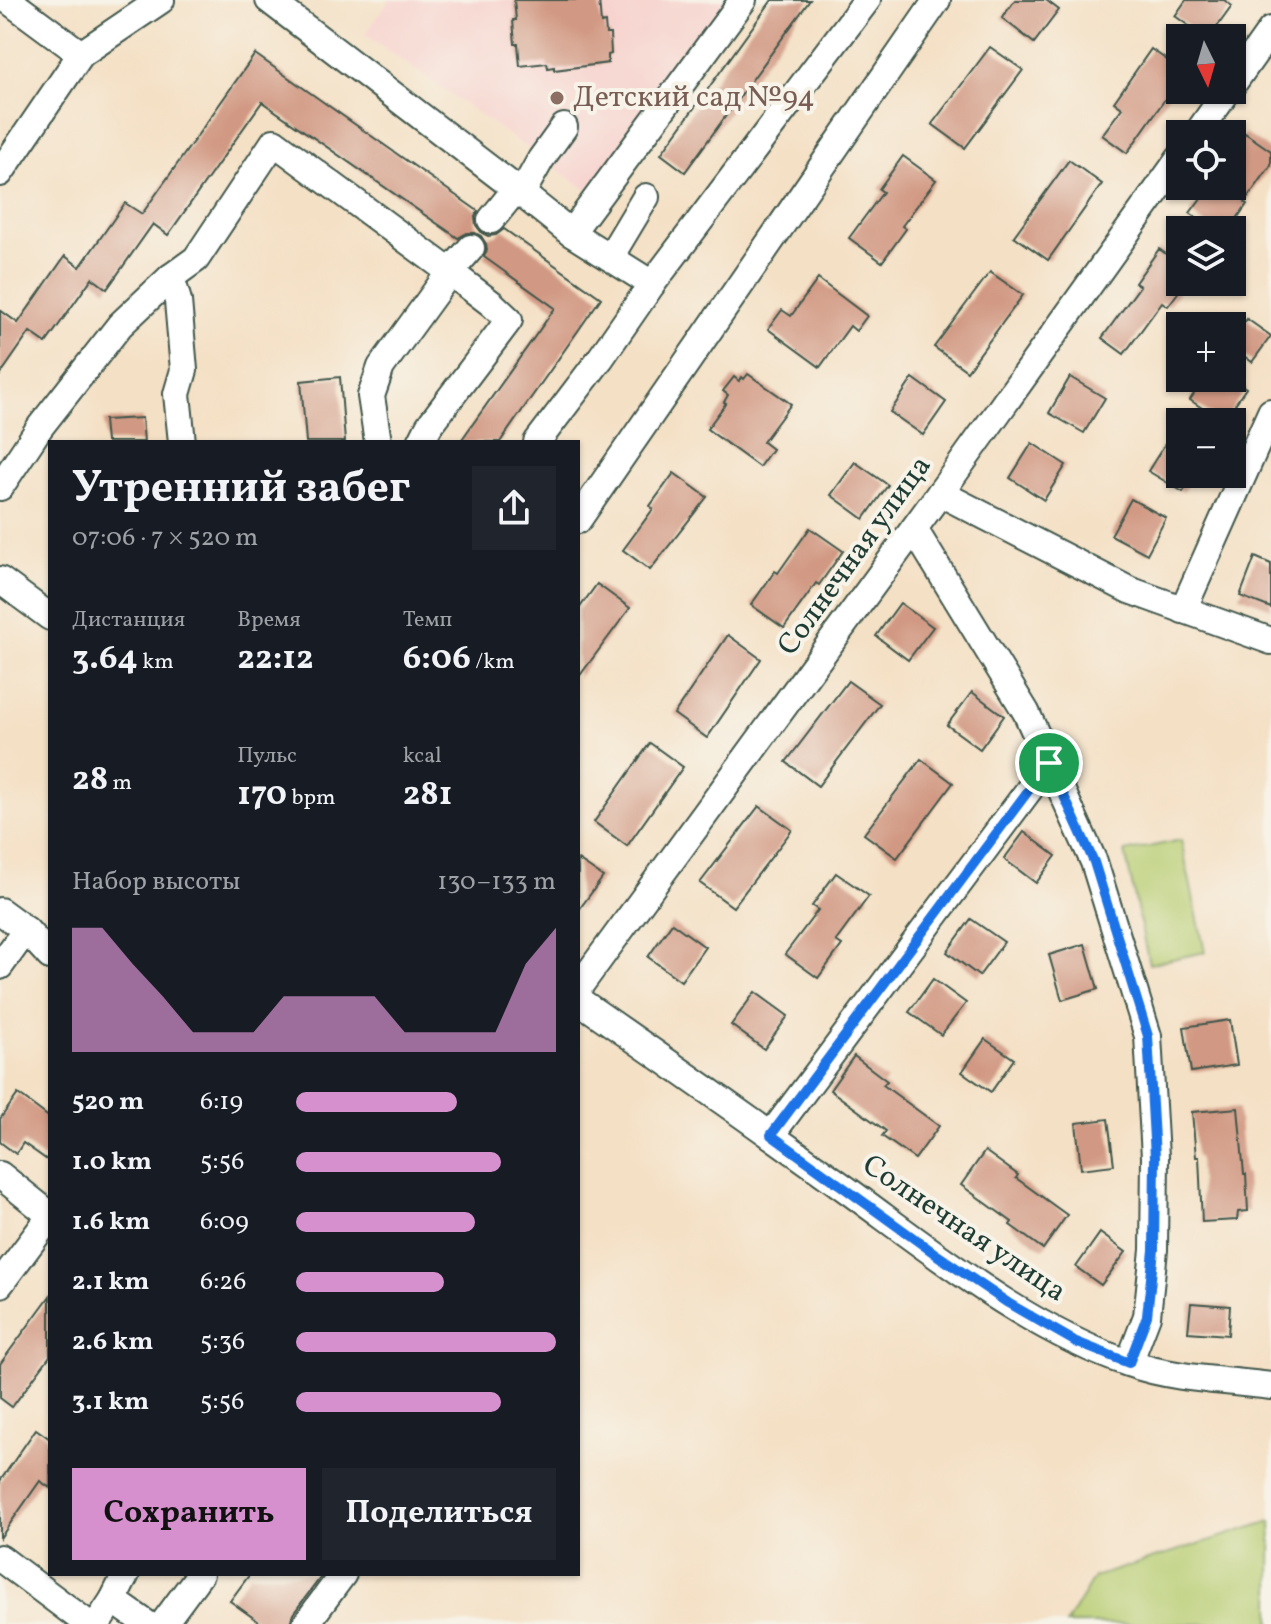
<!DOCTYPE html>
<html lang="ru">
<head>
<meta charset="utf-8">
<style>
  body { margin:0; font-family:Vollkorn,serif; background:#20242c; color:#f1f3f6; height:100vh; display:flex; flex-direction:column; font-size:30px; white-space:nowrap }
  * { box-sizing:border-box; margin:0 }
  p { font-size:26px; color:#9ea1a6 }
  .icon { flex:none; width:44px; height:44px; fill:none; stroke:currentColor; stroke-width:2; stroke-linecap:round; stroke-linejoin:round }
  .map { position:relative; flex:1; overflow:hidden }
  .panel { position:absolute; left:48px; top:440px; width:532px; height:1136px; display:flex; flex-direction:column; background:#171b24; border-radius:0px; box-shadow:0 2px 6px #0004 }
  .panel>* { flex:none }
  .needle { width:52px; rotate:175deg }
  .fabs { position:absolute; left:1166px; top:24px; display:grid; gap:16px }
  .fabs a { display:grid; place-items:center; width:80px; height:80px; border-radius:0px; background:#171b24; box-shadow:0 2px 6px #0004; font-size:40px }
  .pin { position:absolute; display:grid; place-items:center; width:68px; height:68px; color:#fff; margin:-34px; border:4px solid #fff; border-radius:50%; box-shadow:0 2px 8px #0007 }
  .round { display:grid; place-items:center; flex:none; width:84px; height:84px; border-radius:0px; background:#20242c }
  .head { display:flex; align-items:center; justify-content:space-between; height:136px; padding:0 24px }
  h1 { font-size:44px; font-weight:700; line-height:60px }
  .metrics { display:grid; grid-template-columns:repeat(3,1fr); gap:12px; height:136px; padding:8px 24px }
  .metrics div { display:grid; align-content:center }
  .metrics b { font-size:34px; font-weight:700 }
  .metrics small { font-size:22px; font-weight:400 }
  .metrics p { font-size:22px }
  .chart { height:224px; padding:16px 24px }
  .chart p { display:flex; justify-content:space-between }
  .chart svg { width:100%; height:144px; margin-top:8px; fill:#d690ce; opacity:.7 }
  .primary-button { display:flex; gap:16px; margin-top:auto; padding:16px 24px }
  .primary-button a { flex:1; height:92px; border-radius:0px; background:#d690ce; color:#111; font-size:32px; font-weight:700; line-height:92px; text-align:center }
  .primary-button a+a { background:#20242c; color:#f1f3f6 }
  ul { padding:0 24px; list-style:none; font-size:26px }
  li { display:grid; grid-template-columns:128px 96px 1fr; align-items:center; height:60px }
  li i { height:20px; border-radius:10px; background:#d690ce }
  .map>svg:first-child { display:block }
  .built { fill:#f7d0cc }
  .green { fill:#b7cd72; stroke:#6b8553; stroke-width:2 }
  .building { fill:#d19983 }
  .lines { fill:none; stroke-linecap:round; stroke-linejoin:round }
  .minor-casing { stroke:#3f554a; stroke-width:30 }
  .minor { stroke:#fff; stroke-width:26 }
  .route-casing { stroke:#fff; stroke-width:16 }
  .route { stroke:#1a73e8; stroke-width:10 }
  .education-dot { fill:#8d6e63; stroke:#f7f3e8; stroke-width:3 }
  .labels { text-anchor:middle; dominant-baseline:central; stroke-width:8; stroke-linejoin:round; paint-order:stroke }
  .education-label { font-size:30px; fill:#785e54; stroke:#f7f3e8; text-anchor:start }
  .street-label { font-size:30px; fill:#1f3d34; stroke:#f7f3e8 }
</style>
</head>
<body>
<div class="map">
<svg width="1271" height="1624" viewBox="0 0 1271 1624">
  <rect width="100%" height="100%" fill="#f7f3e8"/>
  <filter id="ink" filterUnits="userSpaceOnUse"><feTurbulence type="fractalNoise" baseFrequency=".0125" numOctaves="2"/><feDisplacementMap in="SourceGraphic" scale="16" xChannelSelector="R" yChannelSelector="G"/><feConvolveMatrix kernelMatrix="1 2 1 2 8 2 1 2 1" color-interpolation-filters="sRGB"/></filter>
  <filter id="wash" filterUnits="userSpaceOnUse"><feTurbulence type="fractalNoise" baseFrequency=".006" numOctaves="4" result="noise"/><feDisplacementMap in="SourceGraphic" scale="32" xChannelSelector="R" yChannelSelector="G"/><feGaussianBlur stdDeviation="1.8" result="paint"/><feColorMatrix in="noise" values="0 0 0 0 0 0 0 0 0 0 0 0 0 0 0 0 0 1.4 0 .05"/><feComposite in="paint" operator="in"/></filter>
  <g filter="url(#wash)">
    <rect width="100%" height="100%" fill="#f4e0c5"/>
    <path class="built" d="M390,0h337l-136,193 -226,-159z"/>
    <g class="green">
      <path d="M1181,840l24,112 -56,12 -24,-112z"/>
      <path d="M1271,1521v103h-205l28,-47z"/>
    </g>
    <g id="blocks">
      <g class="building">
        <path d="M514,0h85l2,23 4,-1 1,12h4l1,20 -3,1v8l-54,7v-3l-6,1 -1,-5 -27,3 -2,-22h-3l-2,-24h3z"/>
        <path d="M772,0h38l-125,172 -24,-18z"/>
        <path d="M1015,0h31l13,10 -25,33 -32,-25z"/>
        <path d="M1186,0h38l8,6 -23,32h-3l-31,-22z"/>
        <path d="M990,47l33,23 -58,78 -33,-24z"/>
        <path d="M1151,49l29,20v9l-53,75 -25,-18 20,-27 -8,-6z"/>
        <path d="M255,54l223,157 -3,6 1,8 6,8 6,3 8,-1 8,-6 97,69 -101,144h-40l95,-134 -71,-51 3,-7 -1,-6 -5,-8 -6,-3h-8l-9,5 -196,-136 -94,133 -15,-11 -46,65 -15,-11 -46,65 -16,-11 -30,43v-65l18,13 47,-67 15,11 45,-64 17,11z"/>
        <path d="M1245,133l26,18v14l-26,37 2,2 -18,26h-15l-24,-17 20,-27h22v-36z"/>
        <path d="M903,156l33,24 -34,46 4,3 -24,33 -33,-24 34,-46 -4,-3z"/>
        <path d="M1069,160l33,24 -54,76 -34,-24z"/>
        <path d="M1159,249l21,15v26l-12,16 -6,-4 -38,52 -22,-16 38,-52 -5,-3z"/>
        <path d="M990,272l33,23 -56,76 -33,-24z"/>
        <path d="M818,279l49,37 -11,15 -6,-5 -30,41 -52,-38 14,-19 9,6z"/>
        <path d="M1247,319l24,17 -19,26 -20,-15v-8z"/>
        <path d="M748,374l43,30 -28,38 9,7 -13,18 -52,-38 19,-26 -2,-1 4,-7 -5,-4 11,-14 5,4 3,-4 2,2z"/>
        <path d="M340,377l5,65h-39l-5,-61z"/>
        <path d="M1070,377l35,21 -21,35 -35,-20z"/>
        <path d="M913,378l33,24 -23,33 -33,-23z"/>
        <path d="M1204,378h27l15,10 -23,34 -33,-22z"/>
        <path d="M142,418l2,24h-38l-2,-22z"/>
        <path d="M1170,436l10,6v32h14l-11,18 -35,-21z"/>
        <path d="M1032,443l34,22 -22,35 -34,-22z"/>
        <path d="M855,462l33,23 -24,34 -33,-24z"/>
        <path d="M674,473l33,24 -57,73 -27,-20 30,-41 -3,-3z"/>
        <path d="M1131,499l35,19 -19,36 -36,-19z"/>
        <path d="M810,528l33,23 -24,34 -3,-2 -32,45 -33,-23 24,-34 3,2z"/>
        <path d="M1255,557l16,7v44l-31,-12z"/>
        <path d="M597,584l33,24 -52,70v-68z"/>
        <path d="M900,603l33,24 -25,33 -32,-24z"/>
        <path d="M728,635l33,24 -54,79 -33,-24z"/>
        <path d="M848,681l32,23 -62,82 -32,-24z"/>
        <path d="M972,692l32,24 -24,33 -33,-24z"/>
        <path d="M650,743l33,24 -56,79 -33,-24z"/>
        <path d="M921,759l32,24 -56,75 -33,-24z"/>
        <path d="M759,806l33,24 -59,77 -33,-24z"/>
        <path d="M1024,832l32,24 -20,27 -32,-24z"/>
        <path d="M578,860l25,17 -25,34z"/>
        <path d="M836,873l33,23 -33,45 6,4 -24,33 -33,-24 33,-44 -6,-4z"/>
        <path d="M971,919l33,23 -25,34 -32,-24z"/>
        <path d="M672,923l33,24 -24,34 -33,-24z"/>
        <path d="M1085,944l13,45 -36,11 -13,-45z"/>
        <path d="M933,979l33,24 -25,32 -32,-23z"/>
        <path d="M755,992l33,24 -24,33 -33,-24z"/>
        <path d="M1230,1020l7,45 -46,7 -7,-45z"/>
        <path d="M985,1039l29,20 -23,33 -29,-20z"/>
        <path d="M854,1056l33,25 -4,4 56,41 -24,33 -33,-23 4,-5 -56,-41z"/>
        <path d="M18,1094l32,24v44l-27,-19 -7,11 -16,-12v-23z"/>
        <path d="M1238,1108l6,66h2l2,37 -10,1 -1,8 -35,2 -3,-65h-3l-4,-45z"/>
        <path d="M1108,1119l6,46 -33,4 -5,-46z"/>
        <path d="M985,1151l33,24 -2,3 51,37 -24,34 -33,-24 2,-3 -51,-37z"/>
        <path d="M1100,1233l26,19 -25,33 -25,-18z"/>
        <path d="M50,1296v60l-38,51 -12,-9v-34z"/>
        <path d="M1191,1303l39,3 -2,29 -40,-3z"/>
        <path d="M36,1429l14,10v49l-10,-7 -40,57v-57z"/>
        <path d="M250,1574h73l-30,40 -3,10h-28l-32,-23z"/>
      </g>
    </g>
  </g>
  <g filter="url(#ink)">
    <use href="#blocks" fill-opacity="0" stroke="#3f554a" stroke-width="2"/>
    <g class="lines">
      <g class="minor-casing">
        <g id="minor">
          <path d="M8,0l73,54"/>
          <path d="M269,0l247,189"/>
          <path d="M1232,85l39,-55"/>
          <path d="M1197,134l31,-44"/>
          <path d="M0,173l81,-119 80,-54"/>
          <path d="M522,193l19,-34 23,-32"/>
          <path d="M491,220l25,-31 55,44 81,51"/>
          <path d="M571,233l172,-233"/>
          <path d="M610,257l36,-60"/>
          <path d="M171,277l7,24 6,69 -7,24 5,48"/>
          <path d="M378,442l-7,-46 10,-29 69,-95 42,32 17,16 -80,106 -8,16"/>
          <path d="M537,442l63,-83 52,-75 215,-284"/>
          <path d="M0,487l40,-60 80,-102 51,-48 25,-18 78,-117 176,130 21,-24"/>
          <path d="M940,493l189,97 142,51"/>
          <path d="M578,520l359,-520"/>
          <path d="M914,529l112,183 68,150 54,174 7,121 -1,93 -7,66 -18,47"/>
          <path d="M0,580l50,37"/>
          <path d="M1183,610l88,-198"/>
          <path d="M0,911l26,19 24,26"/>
          <path d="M0,966l26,-36"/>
          <path d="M578,988l373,-510 229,-320"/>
          <path d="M578,1000c91,63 182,127 272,192 85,62 178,137 278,171 45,16 96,17 143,23"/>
          <path d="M771,1135l278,-372"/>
          <path d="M0,1175l50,40"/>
          <path d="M0,1284l50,-67"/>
          <path d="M0,1558l88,66"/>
          <path d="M113,1600l34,24"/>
          <path d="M97,1624l16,-24 13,-26"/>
          <path d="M163,1624l37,-50"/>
          <path d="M306,1624l37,-50"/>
        </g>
      </g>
      <use href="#minor" class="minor"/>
    </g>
  </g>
  <g class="lines" filter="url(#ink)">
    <g class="route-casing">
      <path id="route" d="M1049,763l45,99 54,174 7,121 -1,93 -7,66 -18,47 -53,-21 -68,-39 -71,-48 -166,-120z"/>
    </g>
    <use href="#route" class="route"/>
  </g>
  <circle class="education-dot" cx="557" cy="98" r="8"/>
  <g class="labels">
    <g class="education-label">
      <text x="573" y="98">Детский сад №94</text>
    </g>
    <g class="street-label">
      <text transform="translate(855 556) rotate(-54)">Солнечная улица</text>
      <text transform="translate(964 1229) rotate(34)">Солнечная улица</text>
    </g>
  </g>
</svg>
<div class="fabs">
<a><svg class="needle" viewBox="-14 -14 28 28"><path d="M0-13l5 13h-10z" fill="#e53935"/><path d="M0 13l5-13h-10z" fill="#9ea1a6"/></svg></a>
<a><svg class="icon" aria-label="locate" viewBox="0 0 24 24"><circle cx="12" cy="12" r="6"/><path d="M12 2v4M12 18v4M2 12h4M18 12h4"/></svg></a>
<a><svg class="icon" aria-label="layers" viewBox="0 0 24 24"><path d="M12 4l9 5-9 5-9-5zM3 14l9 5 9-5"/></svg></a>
<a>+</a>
<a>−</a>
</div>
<div class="pin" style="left:1049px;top:763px;background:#1e9e55"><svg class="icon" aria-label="arrive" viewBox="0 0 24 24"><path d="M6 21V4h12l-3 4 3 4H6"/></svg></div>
<section class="panel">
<div class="head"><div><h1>Утренний забег</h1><p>07:06 · 7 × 520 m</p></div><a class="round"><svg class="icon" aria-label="share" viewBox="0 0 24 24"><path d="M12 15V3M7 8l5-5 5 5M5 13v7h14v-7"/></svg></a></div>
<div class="metrics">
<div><p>Дистанция</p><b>3.64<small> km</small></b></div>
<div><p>Время</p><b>22:12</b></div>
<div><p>Темп</p><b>6:06<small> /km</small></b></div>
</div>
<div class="metrics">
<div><b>28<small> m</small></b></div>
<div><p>Пульс</p><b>170<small> bpm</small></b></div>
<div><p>kcal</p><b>281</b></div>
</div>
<div class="chart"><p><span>Набор высоты</span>130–133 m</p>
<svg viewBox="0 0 160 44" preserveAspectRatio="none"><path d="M0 44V6L10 6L20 17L30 27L40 38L50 38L60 38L70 27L80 27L90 27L100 27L110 38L120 38L130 38L140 38L150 17L160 6V44z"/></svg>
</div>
<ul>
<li><b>520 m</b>6:19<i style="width:62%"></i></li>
<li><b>1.0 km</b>5:56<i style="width:79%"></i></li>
<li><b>1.6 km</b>6:09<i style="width:69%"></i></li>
<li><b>2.1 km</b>6:26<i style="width:57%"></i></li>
<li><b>2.6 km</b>5:36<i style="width:100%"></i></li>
<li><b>3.1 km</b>5:56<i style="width:79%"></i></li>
</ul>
<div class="primary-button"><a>Сохранить</a><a>Поделиться</a></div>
</section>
</div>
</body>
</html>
